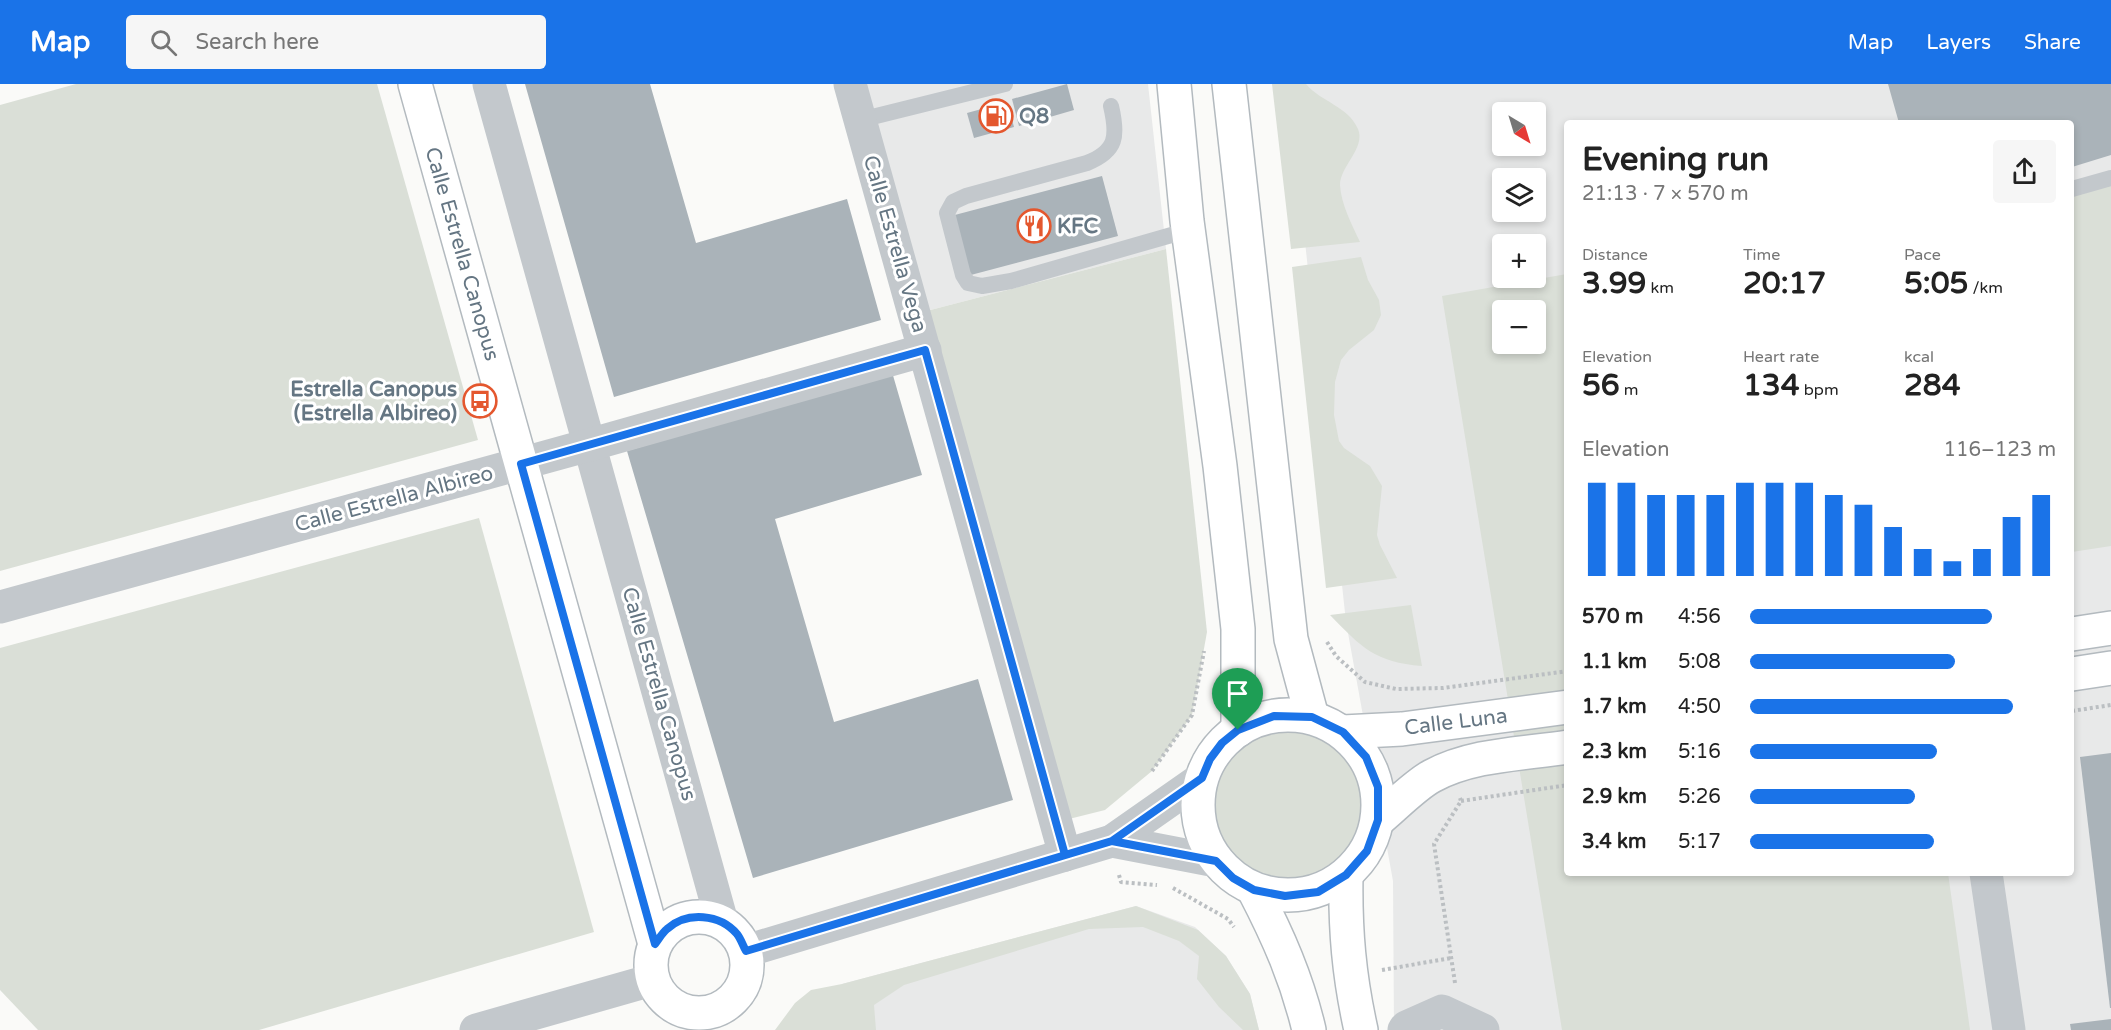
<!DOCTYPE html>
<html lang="en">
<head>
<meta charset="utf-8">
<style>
  body { margin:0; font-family:"Varela Round",sans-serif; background:#f6f6f6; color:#222; height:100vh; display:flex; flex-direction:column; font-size:22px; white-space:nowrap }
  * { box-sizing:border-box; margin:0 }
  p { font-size:20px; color:#767676 }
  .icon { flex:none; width:33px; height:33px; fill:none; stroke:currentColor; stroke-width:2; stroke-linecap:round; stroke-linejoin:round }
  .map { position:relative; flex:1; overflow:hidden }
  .drawer { position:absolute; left:1564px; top:36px; width:510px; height:756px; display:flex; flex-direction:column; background:#fff; border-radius:6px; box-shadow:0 3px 9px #0003 }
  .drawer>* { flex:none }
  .needle { width:39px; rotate:142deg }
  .tools { position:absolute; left:1492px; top:18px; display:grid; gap:12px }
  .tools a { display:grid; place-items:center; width:54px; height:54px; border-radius:6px; background:#fff; box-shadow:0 3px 9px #0003; font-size:30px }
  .pin { position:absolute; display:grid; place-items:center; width:51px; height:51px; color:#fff; margin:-62px -26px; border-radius:50% 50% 50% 0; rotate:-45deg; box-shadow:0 0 6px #0007 }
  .pin .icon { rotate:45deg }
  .round { display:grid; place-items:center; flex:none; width:63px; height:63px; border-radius:6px; background:#f6f6f6 }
  .overview { display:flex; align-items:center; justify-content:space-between; height:102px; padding:0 18px }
  h1 { font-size:33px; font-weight:800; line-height:45px }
  .metrics { display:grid; grid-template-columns:repeat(3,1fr); gap:9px; height:102px; padding:6px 18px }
  .metrics div { display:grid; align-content:center }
  .metrics b { font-size:30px; font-weight:800 }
  .metrics small { font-size:16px; font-weight:400 }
  .metrics p { font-size:16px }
  .chart { height:168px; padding:12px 18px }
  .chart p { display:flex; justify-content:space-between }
  .chart svg { width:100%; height:108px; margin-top:6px; stroke:#1a73e8; stroke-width:6 }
  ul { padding:0 18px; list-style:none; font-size:20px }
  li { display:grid; grid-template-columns:96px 72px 1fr; align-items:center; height:45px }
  li i { height:15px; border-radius:8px; background:#1a73e8 }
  header { display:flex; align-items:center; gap:36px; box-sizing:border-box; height:84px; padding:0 30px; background:#1a73e8; color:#fff }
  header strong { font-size:28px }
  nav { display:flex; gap:33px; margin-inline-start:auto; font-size:21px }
  .search { width:420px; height:54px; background:#f6f6f6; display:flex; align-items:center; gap:15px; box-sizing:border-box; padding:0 21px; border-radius:6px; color:#767676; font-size:22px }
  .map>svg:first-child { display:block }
  .built { fill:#e8e9e9; fill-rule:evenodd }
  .green { fill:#dadfd7; fill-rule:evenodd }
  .building { fill:#aab3b9 }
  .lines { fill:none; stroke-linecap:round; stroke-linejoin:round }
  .secondary-casing { stroke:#b3babf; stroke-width:36 }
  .path { stroke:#bbbfc2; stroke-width:4; stroke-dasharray:3 3; stroke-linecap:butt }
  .lane { stroke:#c3c8cc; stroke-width:16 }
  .street { stroke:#c3c8cc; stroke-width:33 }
  .secondary { stroke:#fff; stroke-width:33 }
  .route-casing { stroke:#fff; stroke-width:12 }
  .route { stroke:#1a73e8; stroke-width:8 }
  .labels { text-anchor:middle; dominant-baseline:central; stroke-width:6; stroke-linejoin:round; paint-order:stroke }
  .poi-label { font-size:21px; font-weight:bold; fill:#657683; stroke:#fff; text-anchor:start }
  .street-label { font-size:21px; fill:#657683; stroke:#fff }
</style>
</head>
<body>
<header>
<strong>Map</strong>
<div class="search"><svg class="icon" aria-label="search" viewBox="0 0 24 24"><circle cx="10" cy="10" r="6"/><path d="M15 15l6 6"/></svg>Search here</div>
<nav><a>Map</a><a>Layers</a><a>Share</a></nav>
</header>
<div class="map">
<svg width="2111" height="946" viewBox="0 0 2111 946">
  <rect width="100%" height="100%" fill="#fafaf8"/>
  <g class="built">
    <path d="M850,0h298l18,165 -251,65z"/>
    <path d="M1288,0h823v946h-717l-1,-149 -47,-259zM1503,28h33v34h-33zM1568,39h504v750h-504zM1503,94h33v34h-33zM1503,160h33v34h-33zM1503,226h33v34h-33z"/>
    <path d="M1136,822l59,21 31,29 24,38 9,36h-405l-12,-46z"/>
  </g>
  <g class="green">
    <path d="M76,0h301l101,356 -478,131v-466z"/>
    <path d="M1272,0h34c15,18 42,22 52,45 8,19 -18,37 -18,56 1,19 12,40 20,57l-69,7z"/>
    <path d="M2111,95v367l-39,6v-366z"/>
    <path d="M1166,165l41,383 -15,83 -40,56 -47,39 -48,12 -142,-508z"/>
    <path d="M1361,173l7,23 11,20 2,15 -7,15 -25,20 -8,10 -6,22 -1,33 5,26 5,7 26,18 12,20 -5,49 3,10 17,33 -71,10 -34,-321z"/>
    <path d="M1567,190l1,599h380l22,157h-408l-120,-734zM1503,226h33v34h-33z"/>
    <path d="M479,434l115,414 -335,98h-221l-38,-40v-342z"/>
    <path d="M1411,521l11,61c-47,-4 -60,-18 -92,-51z"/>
    <circle cx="1287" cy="721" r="74"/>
    <path d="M1136,822l62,24 28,26 24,38 9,36h-16l-24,-23 -22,-28 2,-23 -20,-15 -36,-14 -54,2 -185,56 -30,20 2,25h-101l20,-27 16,-13 31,-6z"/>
  </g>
  <g class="building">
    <path d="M525,0h125l46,159 151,-44 34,121 -267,77z"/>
    <path d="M1067,0l7,26 -55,16 -7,-27z"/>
    <path d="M1888,0h223v71l-39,12v-44h-173z"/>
    <path d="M1007,18l7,25 -40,11 -7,-25z"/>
    <path d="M1102,92l16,60 -151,40 -16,-60z"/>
    <path d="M892,288l30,103 -147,44 59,203 144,-43 35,121 -260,78 -126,-427z"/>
    <path d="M2111,669v255h-1l-30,-251z"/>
    <path d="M2111,935v11h-40l-1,-6z"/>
  </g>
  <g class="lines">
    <g class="secondary-casing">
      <g id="secondary">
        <path d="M415,0l240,860"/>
        <path d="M1174,0l13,137 33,245 18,163v101"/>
        <path d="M1229,0l62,555 21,78"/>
        <path d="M2072,550l39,-6"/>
        <path d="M2072,590l39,-6"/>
        <circle cx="1288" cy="721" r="90"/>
        <path d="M1343,648l59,-3 166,-22"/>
        <path d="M1378,736c16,-13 37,-35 54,-44 41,-22 91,-22 136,-29"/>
        <path d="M1346,791c-1,55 3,101 15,155"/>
        <path d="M1254,806c24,46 43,89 55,140"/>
        <circle cx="699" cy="881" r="48"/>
      </g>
    </g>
    <g class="path">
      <path d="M1327,558l9,14 29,26 31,7 47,-1 125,-17"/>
      <path d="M2072,627l39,-6"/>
      <path d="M1152,687l40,-56 12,-64"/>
      <path d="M1461,717l107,-16"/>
      <path d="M1119,791l2,7 36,3"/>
      <path d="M1173,804l55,31 6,8"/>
      <path d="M1382,886l69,-12"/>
      <path d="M1455,899l-21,-139 27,-43 -1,-3"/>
    </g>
    <g class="lane">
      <path d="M1111,22c7,30 6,45 -24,57l-121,33 -13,6 -6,11 16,62 5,8 14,3 29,-5 178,-51"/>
      <path d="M860,36l145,-36"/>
      <path d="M2072,105l39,-11"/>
    </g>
    <g class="street">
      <path d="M489,0l233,838"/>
      <path d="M850,0l215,771"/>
      <path d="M0,523l589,-162 336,-95"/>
      <path d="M1112,757l104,20"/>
      <path d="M1986,789l23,157"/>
      <path d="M746,867l366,-110 90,-63"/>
      <path d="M476,946l176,-50"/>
      <path d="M1404,946l2,-3 36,-16 41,19"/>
    </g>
    <use href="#secondary" class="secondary"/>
  </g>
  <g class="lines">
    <g class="route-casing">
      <path id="route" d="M1238,646l-16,13 -12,16 -8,19 -90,63 -366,110c-3,-5 -5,-12 -9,-17 -17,-20 -50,-23 -70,-5 -5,4 -8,10 -12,15l-134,-480 404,-114 140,505 47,-14 104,20 17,17 21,12 31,6 33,-4 28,-17 21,-24 11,-31v-33l-12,-30 -23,-25 -31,-15 -38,-1 -36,14"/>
    </g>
    <use href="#route" class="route"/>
  </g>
  <defs>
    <g id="fuel-ring" transform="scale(1.725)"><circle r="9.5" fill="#fff" stroke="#e4572e" stroke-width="1.5"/><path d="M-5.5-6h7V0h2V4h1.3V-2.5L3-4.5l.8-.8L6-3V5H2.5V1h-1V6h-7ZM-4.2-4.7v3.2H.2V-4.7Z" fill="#e4572e"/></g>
    <g id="restaurant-ring" transform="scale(1.725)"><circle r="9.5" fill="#fff" stroke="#e4572e" stroke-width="1.5"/><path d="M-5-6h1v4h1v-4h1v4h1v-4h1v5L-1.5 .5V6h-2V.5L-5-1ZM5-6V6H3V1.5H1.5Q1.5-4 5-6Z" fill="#e4572e"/></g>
    <g id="bus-ring" transform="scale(1.725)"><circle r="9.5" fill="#fff" stroke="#e4572e" stroke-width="1.5"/><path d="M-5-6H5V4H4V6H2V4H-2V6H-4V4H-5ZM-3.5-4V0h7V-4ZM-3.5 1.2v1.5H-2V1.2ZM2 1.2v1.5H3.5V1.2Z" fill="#e4572e"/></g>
  </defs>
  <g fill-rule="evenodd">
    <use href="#fuel-ring" x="996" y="32"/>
    <use href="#restaurant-ring" x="1034" y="142"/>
    <use href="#bus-ring" x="480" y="317"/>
  </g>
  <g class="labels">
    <g class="poi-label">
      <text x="1019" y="32">Q8</text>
      <text x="1057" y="142">KFC</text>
      <text x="457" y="305" text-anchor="end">Estrella Canopus<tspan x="457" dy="24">(Estrella Albireo)</tspan></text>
    </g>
    <g class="street-label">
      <text transform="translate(895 160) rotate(74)">Calle Estrella Vega</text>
      <text transform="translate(462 170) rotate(74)">Calle Estrella Canopus</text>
      <text transform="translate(394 415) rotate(-15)">Calle Estrella Albireo</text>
      <text transform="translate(659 610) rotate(74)">Calle Estrella Canopus</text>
      <text transform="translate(1456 638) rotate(-7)">Calle Luna</text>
    </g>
  </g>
</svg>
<div class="tools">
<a><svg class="needle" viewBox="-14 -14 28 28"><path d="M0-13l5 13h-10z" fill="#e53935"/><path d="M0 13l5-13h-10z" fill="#767676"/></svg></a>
<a><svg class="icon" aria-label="layers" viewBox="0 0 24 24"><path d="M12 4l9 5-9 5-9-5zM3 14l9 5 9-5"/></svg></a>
<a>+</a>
<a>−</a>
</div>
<div class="pin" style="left:1238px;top:646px;background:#1e9e55"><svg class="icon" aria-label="arrive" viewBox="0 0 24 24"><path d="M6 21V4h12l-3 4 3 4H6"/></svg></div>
<section class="drawer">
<div class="overview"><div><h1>Evening run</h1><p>21:13 · 7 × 570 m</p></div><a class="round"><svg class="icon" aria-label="share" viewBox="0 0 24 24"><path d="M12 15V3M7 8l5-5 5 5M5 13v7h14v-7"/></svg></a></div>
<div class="metrics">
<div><p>Distance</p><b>3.99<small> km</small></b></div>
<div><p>Time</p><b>20:17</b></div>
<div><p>Pace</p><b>5:05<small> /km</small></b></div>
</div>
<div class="metrics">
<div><p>Elevation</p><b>56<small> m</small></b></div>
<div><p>Heart rate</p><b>134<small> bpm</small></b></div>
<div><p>kcal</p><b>284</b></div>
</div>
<div class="chart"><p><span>Elevation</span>116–123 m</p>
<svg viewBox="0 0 160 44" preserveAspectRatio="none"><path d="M5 44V6M15 44V6M25 44V11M35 44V11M45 44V11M55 44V6M65 44V6M75 44V6M85 44V11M95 44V15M105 44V24M115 44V33M125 44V38M135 44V33M145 44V20M155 44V11"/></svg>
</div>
<ul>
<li><b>570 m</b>4:56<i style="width:79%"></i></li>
<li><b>1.1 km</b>5:08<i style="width:67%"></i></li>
<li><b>1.7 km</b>4:50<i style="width:86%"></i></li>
<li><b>2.3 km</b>5:16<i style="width:61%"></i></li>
<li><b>2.9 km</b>5:26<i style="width:54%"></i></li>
<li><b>3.4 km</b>5:17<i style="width:60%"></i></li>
</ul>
</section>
</div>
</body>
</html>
